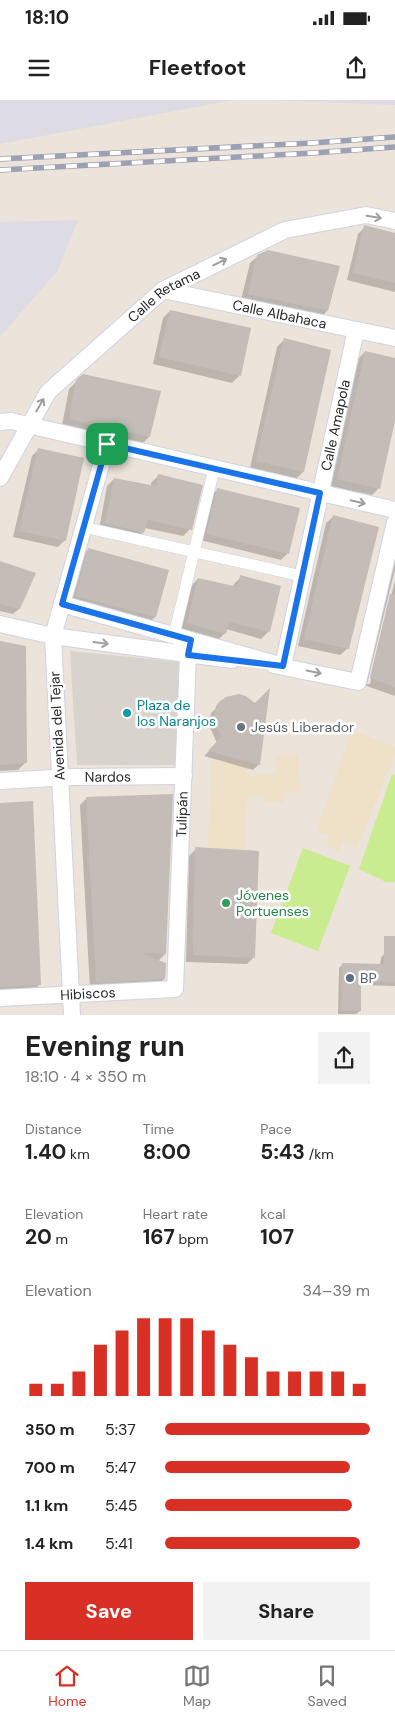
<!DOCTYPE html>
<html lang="en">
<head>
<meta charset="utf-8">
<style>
  body { margin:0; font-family:"DM Sans",sans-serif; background:#f2f2f2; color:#222; height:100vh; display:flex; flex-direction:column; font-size:19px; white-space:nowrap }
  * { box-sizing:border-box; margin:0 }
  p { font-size:16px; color:#767676 }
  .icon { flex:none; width:28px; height:28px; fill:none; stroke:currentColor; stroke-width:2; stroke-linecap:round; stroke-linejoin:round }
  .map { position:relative; height:915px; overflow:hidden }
  .sheet { display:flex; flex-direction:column; background:#fff; flex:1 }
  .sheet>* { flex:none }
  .pin { position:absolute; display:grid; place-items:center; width:42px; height:42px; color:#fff; margin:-21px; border-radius:10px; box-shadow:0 2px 8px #0006 }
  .round { display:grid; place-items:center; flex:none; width:52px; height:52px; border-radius:0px; background:#f2f2f2 }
  .overview { display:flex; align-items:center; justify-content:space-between; height:85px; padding:0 25px }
  h1 { font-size:28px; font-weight:700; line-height:38px }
  .metrics { display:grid; grid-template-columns:repeat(3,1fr); gap:8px; height:85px; padding:5px 25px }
  .metrics div { display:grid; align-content:center }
  .metrics b { font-size:21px; font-weight:700 }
  .metrics small { font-size:14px; font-weight:400 }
  .metrics p { font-size:14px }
  .chart { height:140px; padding:10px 25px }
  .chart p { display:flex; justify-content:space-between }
  .chart svg { width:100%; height:90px; margin-top:5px; stroke:#d93025; stroke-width:6 }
  .button { display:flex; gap:10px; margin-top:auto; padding:10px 25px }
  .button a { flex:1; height:58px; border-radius:0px; background:#d93025; color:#fff; font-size:20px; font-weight:700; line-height:58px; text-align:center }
  .button a+a { background:#f2f2f2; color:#222 }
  ul { padding:0 25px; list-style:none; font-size:16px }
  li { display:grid; grid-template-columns:80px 60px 1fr; align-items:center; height:38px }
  li i { height:12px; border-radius:6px; background:#d93025 }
  .status { display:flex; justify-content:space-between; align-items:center; height:35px; padding:0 25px; background:#fff; direction:ltr }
  .status svg { height:14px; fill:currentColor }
  header { display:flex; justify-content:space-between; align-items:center; height:65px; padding:0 25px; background:#fff; font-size:22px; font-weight:700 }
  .tabs { display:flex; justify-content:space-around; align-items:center; height:70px; border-top:1px solid #e0e0e0; background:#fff; font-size:14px; color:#767676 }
  .tabs a { display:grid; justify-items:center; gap:2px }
  .tabs .selected { color:#d93025 }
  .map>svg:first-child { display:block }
  .industrial { fill:#dddbe4 }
  .education { fill:#eee1c8 }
  .pitch { fill:#c8ec8f }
  .plaza { fill:#d8d3cd }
  .shadow { fill:#0003 }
  .building { fill:#c4bdb7 }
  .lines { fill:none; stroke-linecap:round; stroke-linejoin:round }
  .pedestrian-casing { stroke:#cfd3e2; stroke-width:12 }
  .minor-casing { stroke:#cfd3e2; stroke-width:18 }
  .pedestrian { stroke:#fff; stroke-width:11 }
  .minor { stroke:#fff; stroke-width:16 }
  .rail-casing { stroke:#9da1b4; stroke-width:5.5 }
  .rail { stroke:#fff; stroke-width:4; stroke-dasharray:11; stroke-linecap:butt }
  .oneway { stroke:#9f9f9f }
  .route-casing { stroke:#fff; stroke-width:10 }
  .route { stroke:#1a73e8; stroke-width:6 }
  .culture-dot { fill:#0f9aa8; stroke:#fff; stroke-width:2 }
  .worship-dot { fill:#6b7280; stroke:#fff; stroke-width:2 }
  .leisure-dot { fill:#2e9e5b; stroke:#fff; stroke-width:2 }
  .service-dot { fill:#5c6f8a; stroke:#fff; stroke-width:2 }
  .labels { text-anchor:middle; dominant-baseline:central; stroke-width:5; stroke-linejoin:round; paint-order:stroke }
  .street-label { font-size:14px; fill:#292929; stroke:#fff }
  .culture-label { font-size:14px; fill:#0d838f; stroke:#fff; text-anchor:start }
  .worship-label { font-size:14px; fill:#5b616d; stroke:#fff; text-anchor:start }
  .leisure-label { font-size:14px; fill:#27864d; stroke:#fff; text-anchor:start }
  .service-label { font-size:14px; fill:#4e5e75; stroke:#fff; text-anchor:start }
</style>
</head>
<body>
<div class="status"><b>18:10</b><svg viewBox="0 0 49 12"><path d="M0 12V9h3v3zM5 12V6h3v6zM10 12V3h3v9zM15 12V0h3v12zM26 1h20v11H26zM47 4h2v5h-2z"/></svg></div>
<header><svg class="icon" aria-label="menu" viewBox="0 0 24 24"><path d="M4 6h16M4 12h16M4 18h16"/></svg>Fleetfoot<svg class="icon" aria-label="share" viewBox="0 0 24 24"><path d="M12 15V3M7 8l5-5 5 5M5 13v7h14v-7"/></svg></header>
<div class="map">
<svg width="395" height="915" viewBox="0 0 395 915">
  <rect width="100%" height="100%" fill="#ece3da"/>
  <g class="industrial">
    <path d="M0,0h233l-233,44z"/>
    <path d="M266,0h129v5z"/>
    <path d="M78,120l-20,50 -58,67v-115z"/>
  </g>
  <g class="education">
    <path d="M352,630l43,17v9l-38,91 -14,-5 -5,9 -11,-6 2,-9 -13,-4z"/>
    <path d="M298,655l2,36 -16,1v10l-20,1 -1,-7 -16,1 -2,53 -37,-2 3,-87 36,1v13l29,-1v-18z"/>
  </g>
  <g class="pitch">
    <path d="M392,674l3,1v107h-9l-27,-13z"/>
    <path d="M303,748l47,18 -32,85 -47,-18z"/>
  </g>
  <path class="plaza" d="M70,551l111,11 -2,103h-102z"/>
  <g class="shadow">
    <path d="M365,127l30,7v58l-48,-12 11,-46z"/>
    <path d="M258,156l69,55 -7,7 -79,-18 9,-37z"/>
    <path d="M170,211l69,65 -7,7 -79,-19 10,-46z"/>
    <path d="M284,240l19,132 -7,7 -46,-11 27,-121z"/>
    <path d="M365,252l30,7v57l-16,72 -7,7 -42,-9 28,-127z"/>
    <path d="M77,281l72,56 -7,7 -80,-19 7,-36z"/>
    <path d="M39,349l26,91 -7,7 -45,-10 19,-81z"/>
    <path d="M158,376l32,53 -7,7 -38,-8 -2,4 -7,7 -37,-9 8,-44 7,-7 37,8v-4z"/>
    <path d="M218,389l70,64 -7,7 -81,-20 10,-44z"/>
    <path d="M334,416l14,132 -8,7 -42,-9 28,-123z"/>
    <path d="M89,449l79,22 -13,46 -7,7 -79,-21 12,-47z"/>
    <path d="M395,456v13l-28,115h3l25,-104v116l-31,-11z"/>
    <path d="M0,462l19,47 -6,5 -13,-3z"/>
    <path d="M241,477l27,55 -7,7 -35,-10 -1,4 -7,7 -37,-10 10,-44 7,-7 35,8 1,-3z"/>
    <path d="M0,542l25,121 -7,7 -18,1z"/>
    <path d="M227,598l32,66 -6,6 -49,-14 13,-13 -8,-18 2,-12z"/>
    <path d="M87,698l78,156 -7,7 6,18 -7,7 -67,4 -10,-185z"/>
    <path d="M0,704l39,181 -7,7 -32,1z"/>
    <path d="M196,749l58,108 -7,7 -61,-2 3,-106z"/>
    <path d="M384,854h11v32l-35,-1v26l-4,3h-18l1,-46 3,-3h38l1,-7z"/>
  </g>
  <g class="building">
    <path d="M364,125l31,8v50l-42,-10z"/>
    <path d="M268,150l72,16 -12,45 -80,-17 9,-39z"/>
    <path d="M170,210l81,18 -10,48 -82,-19z"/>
    <path d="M284,238l47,12 -27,122 -48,-11z"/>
    <path d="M365,251l30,7v63l-15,68 -43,-10z"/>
    <path d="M83,274l78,17 -11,46 -81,-18 7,-39z"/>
    <path d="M38,348l46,10 -18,83 -47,-10z"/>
    <path d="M158,374l45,11 -11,45 -44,-10 -4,13 -39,-10 9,-45 42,8z"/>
    <path d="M217,388l83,20 -11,46 -83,-20z"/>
    <path d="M333,415l46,12 -30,122 -45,-10z"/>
    <path d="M88,448l81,22 -13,47 -81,-21z"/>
    <path d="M0,461l36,12 -16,36 -20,-5z"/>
    <path d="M240,475l41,11 -11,46 -41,-10 -3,12 -39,-11 11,-45 40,9z"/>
    <path d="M390,494l5,1v92l-25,-9z"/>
    <path d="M0,541l26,5 1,117 -27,2z"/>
    <path d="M270,588l-10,77 -52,-14 14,-15 -7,-11 -1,-7 2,-12 4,-5 6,-4 13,-3 7,2 9,7z"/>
    <path d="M173,694l-7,160 -25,-1 25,10 -1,16 -69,4 -10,-186z"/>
    <path d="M33,701l8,184 -41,2v-184z"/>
    <path d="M195,747l64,4 -4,107 -62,-3z"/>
    <path d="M384,836h11v46h-34v29h-20l1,-48 42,1z"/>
  </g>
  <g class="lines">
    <g class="pedestrian-casing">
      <g id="pedestrian">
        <path d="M83,427l219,49"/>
        <path d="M174,535l40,-166"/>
      </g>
    </g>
    <g class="minor-casing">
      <g id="minor">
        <path id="s1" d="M163,190l232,48"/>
        <path d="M0,322l11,-1 384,89"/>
        <path id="s2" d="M0,378l48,-86 115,-102 122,-60 81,-15 29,6"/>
        <path id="s3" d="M62,504l221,62 73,-336"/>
        <path d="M0,524l53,12 179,24"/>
        <path d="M274,565l84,17 37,-160"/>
        <path id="s4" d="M0,681l72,-4 112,-1"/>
        <path id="s5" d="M0,898l175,-9 13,-334 2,-10"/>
        <path d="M72,915l-19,-379 54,-192"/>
      </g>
    </g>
    <use href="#pedestrian" class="pedestrian"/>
    <use href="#minor" class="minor"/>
    <g class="rail-casing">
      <g id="rail">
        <path d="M0,59l312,-16 83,-6"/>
        <path d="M0,70l313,-17 82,-6"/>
      </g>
    </g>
    <use href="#rail" class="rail"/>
  </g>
  <defs><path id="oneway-shaft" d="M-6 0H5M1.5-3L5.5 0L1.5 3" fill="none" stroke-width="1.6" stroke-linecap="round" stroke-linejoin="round" transform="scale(1.25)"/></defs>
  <g class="oneway">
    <use href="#oneway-shaft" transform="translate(374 117) rotate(10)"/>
    <use href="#oneway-shaft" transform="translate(220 162) rotate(-26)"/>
    <use href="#oneway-shaft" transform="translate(40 305) rotate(-60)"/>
    <use href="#oneway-shaft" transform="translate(358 402) rotate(13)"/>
    <use href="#oneway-shaft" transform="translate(101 543) rotate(8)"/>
    <use href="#oneway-shaft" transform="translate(314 572) rotate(12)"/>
  </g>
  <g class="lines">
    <g class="route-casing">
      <path id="route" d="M107,344l213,49 -37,173 -95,-11 3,-15 -129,-36z"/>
    </g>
    <use href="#route" class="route"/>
  </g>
  <circle class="culture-dot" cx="127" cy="613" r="5"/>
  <circle class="worship-dot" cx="241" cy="627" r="5"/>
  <circle class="leisure-dot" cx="226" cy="803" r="5"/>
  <circle class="service-dot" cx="350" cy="878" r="5"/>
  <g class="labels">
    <g class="street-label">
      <text stroke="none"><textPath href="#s2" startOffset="250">Calle Retama</textPath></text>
      <text stroke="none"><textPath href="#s1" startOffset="119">Calle Albahaca</textPath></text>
      <text stroke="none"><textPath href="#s3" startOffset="476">Calle Amapola</textPath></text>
      <text transform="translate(57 626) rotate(-93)">Avenida del Tejar</text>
      <text stroke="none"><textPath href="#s4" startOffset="108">Nardos</textPath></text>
      <text stroke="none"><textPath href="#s5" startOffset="350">Tulipán</textPath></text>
      <text stroke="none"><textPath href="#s5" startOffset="88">Hibiscos</textPath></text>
    </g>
    <g class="culture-label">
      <text x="137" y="605">Plaza de<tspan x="137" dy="16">los Naranjos</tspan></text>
    </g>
    <g class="worship-label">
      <text x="251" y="627">Jesús Liberador</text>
    </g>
    <g class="leisure-label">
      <text x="236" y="795">Jóvenes<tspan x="236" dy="16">Portuenses</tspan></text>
    </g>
    <g class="service-label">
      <text x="360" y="878">BP</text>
    </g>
  </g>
</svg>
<div class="pin" style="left:107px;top:344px;background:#1e9e55"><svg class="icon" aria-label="arrive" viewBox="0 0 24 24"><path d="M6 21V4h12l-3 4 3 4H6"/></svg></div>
</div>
<section class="sheet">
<div class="overview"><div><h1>Evening run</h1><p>18:10 · 4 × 350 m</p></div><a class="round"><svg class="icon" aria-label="share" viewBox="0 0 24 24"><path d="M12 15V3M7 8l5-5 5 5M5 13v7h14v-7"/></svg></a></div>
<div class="metrics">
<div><p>Distance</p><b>1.40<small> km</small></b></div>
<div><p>Time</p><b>8:00</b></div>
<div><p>Pace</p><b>5:43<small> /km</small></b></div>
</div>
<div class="metrics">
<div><p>Elevation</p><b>20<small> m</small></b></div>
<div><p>Heart rate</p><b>167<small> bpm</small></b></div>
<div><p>kcal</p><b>107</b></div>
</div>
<div class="chart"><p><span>Elevation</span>34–39 m</p>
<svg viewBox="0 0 160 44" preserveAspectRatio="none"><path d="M5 44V38M15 44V38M25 44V32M35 44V19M45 44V12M55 44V6M65 44V6M75 44V6M85 44V12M95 44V19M105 44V25M115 44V32M125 44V32M135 44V32M145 44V32M155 44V38"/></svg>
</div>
<ul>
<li><b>350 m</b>5:37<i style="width:100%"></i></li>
<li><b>700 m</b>5:47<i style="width:90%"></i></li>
<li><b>1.1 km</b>5:45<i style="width:91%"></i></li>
<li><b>1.4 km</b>5:41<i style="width:95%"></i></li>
</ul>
<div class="button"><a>Save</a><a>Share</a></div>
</section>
<nav class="tabs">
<a class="selected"><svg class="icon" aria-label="home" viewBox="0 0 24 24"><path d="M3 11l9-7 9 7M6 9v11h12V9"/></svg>Home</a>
<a><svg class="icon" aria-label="map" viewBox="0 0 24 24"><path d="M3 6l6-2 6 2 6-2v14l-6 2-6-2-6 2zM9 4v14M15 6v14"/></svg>Map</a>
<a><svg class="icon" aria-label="saved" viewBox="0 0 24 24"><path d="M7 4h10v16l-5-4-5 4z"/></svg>Saved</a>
</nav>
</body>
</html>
